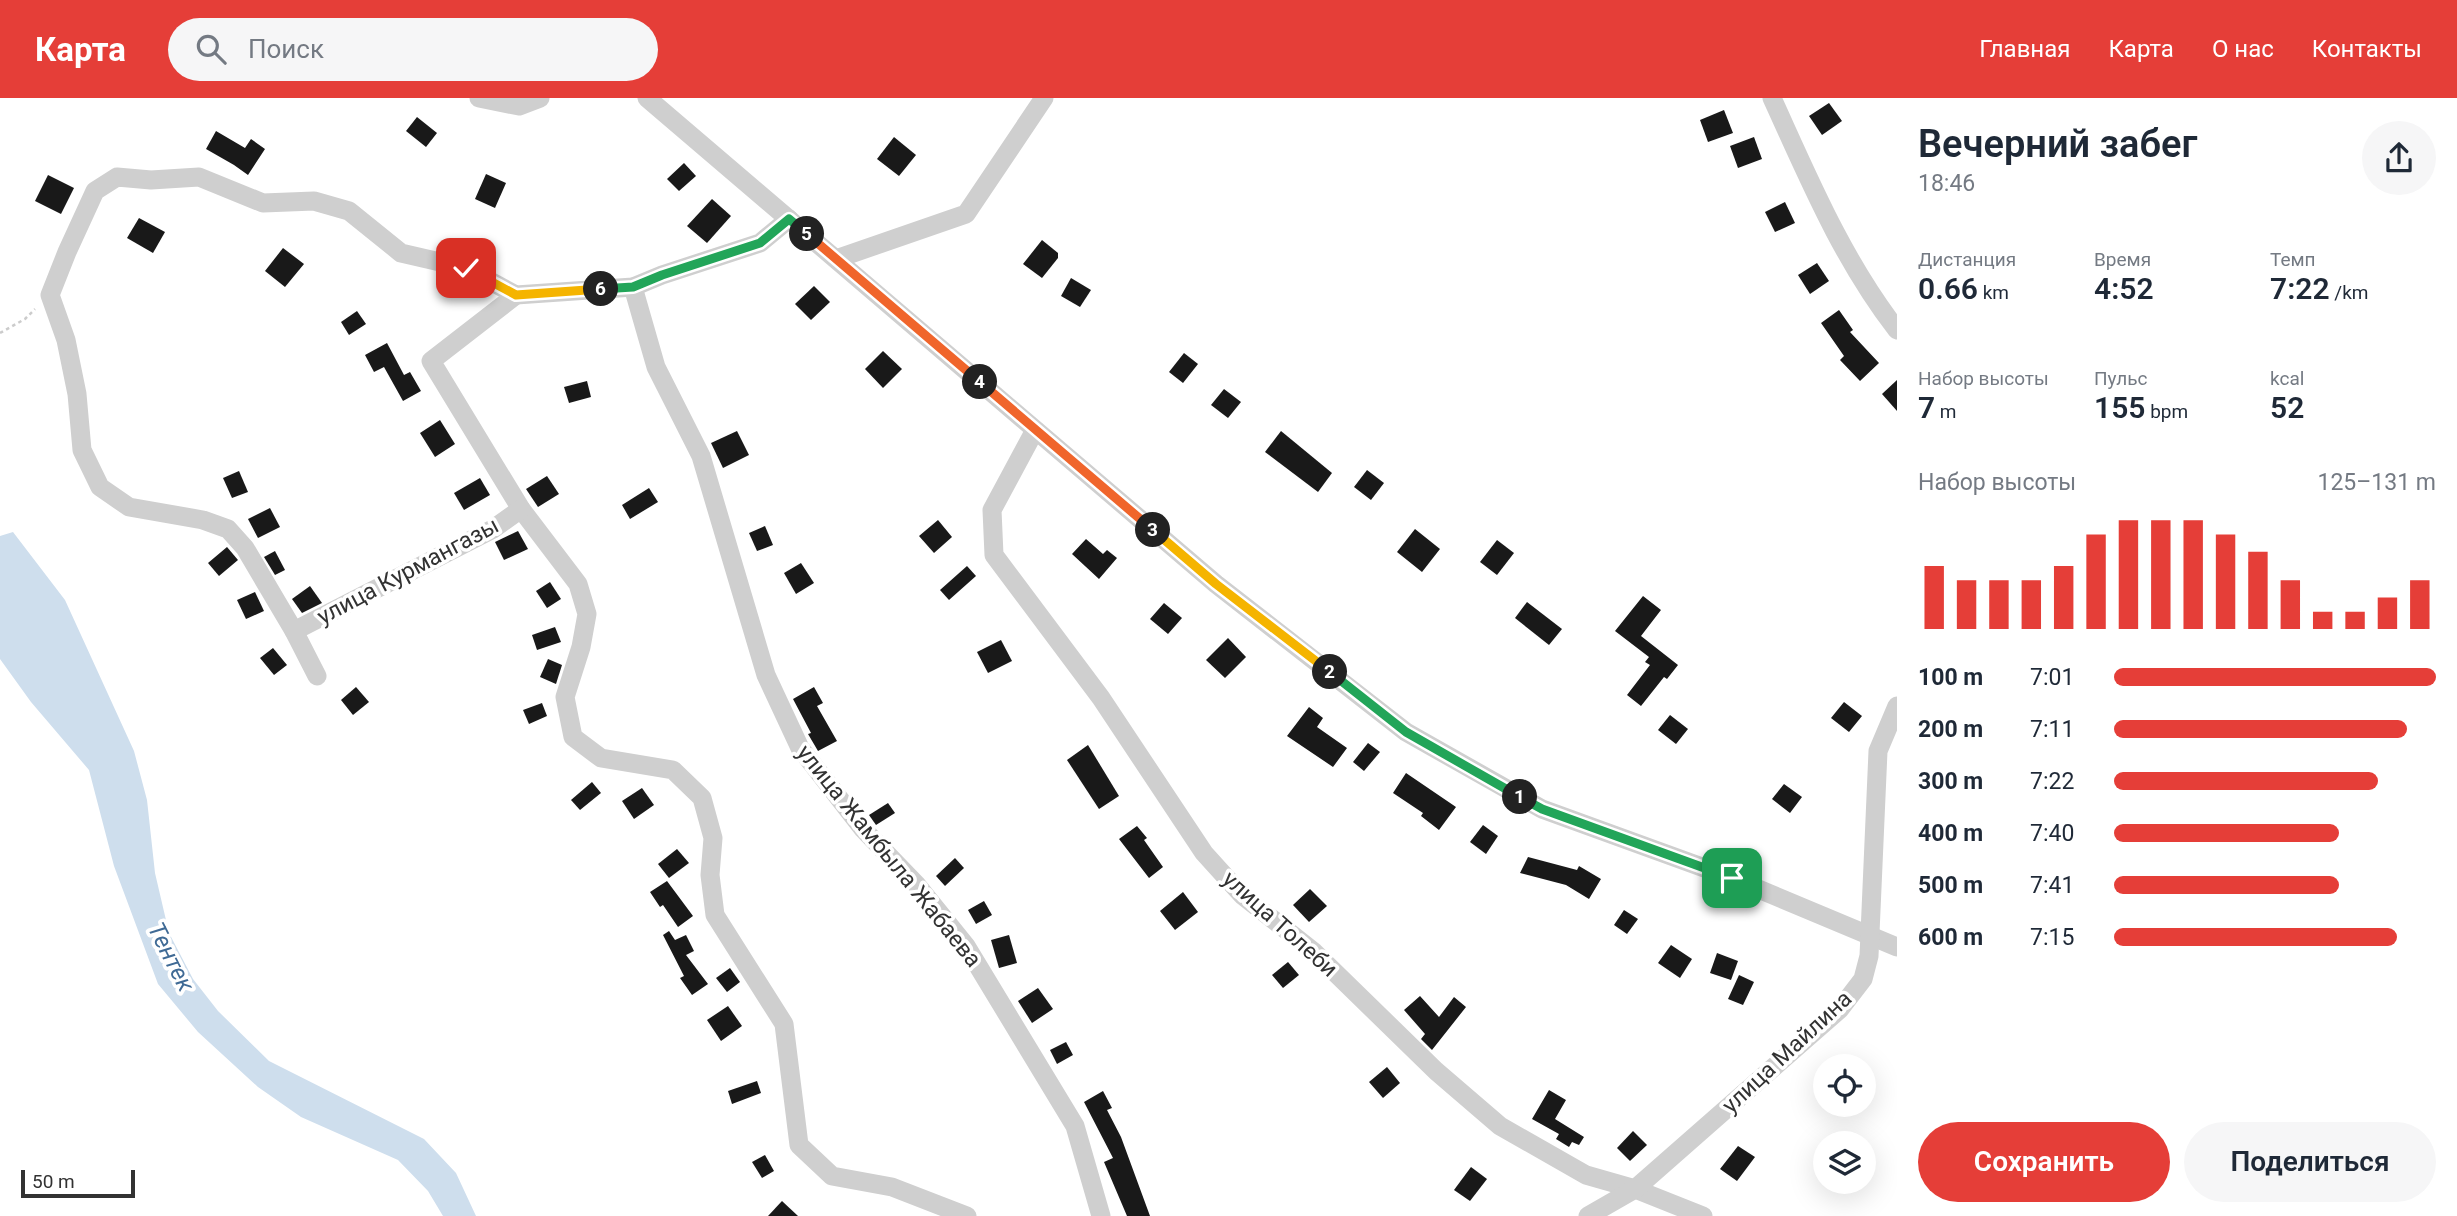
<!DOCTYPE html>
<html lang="ru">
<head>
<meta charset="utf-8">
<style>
  body { margin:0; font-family:Roboto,sans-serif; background:#f6f6f7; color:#1f2937; height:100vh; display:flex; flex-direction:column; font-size:26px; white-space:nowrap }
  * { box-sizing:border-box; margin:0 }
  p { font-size:23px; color:#747a83 }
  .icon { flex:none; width:38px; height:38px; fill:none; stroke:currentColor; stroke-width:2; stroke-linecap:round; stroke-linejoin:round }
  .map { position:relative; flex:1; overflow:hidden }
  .sheet { display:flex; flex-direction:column; background:#fff; width:560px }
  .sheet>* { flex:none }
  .controls { position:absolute; left:1813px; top:956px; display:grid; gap:14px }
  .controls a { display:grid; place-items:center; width:63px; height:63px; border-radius:50%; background:#fff; box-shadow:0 7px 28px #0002; font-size:35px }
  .scale { position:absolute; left:21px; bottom:18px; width:114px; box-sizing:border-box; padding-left:7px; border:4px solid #323232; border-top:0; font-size:19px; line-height:24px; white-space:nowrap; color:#323232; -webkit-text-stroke:5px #fff; paint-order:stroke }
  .pin { position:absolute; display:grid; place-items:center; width:60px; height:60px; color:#fff; margin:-30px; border-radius:14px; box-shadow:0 4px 10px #0006 }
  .km { position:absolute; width:35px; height:35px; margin:-18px; border-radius:50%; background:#222; color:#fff; font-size:19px; line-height:35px; text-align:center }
  .round { display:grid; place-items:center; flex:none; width:74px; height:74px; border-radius:37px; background:#f6f6f7 }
  .head { display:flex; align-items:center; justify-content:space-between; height:119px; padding:0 21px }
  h1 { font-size:38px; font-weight:600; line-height:52px }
  .metrics { display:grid; grid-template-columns:repeat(3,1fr); gap:10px; height:119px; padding:7px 21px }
  .metrics div { display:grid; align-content:center }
  .metrics b { font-size:30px; font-weight:600 }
  .metrics small { font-size:19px; font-weight:400 }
  .metrics p { font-size:19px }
  .chart { height:196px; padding:14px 21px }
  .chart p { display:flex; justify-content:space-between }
  .chart svg { width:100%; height:126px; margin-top:7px; stroke:#e53e38; stroke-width:6 }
  .primary-button { display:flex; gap:14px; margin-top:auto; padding:14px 21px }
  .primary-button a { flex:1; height:80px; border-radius:42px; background:#e53e38; color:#fff; font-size:28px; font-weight:600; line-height:80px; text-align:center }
  .primary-button a+a { background:#f6f6f7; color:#1f2937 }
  ul { padding:0 21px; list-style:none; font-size:23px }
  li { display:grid; grid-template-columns:112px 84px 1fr; align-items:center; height:52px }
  li i { height:18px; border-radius:9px; background:#e53e38 }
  header { display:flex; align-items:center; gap:42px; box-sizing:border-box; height:98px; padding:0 35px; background:#e53e38; color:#fff }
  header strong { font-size:33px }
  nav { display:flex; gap:38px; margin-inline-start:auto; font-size:24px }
  .search { width:490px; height:63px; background:#f6f6f7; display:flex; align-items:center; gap:18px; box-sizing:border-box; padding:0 24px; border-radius:38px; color:#747a83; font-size:26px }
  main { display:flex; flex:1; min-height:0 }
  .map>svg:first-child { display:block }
  .water { fill:#cedeed }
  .building { fill:#191919 }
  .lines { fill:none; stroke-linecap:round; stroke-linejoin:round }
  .path { stroke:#ccc; stroke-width:2.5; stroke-dasharray:3.5 3.5; stroke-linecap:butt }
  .minor { stroke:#cfcfcf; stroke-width:19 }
  .split-1-casing { stroke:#fff; stroke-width:14 }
  .split-2-casing { stroke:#fff; stroke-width:14 }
  .split-3-casing { stroke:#fff; stroke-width:14 }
  .split-4-casing { stroke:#fff; stroke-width:14 }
  .split-5-casing { stroke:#fff; stroke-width:14 }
  .split-6-casing { stroke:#fff; stroke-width:14 }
  .split-7-casing { stroke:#fff; stroke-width:14 }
  .split-1 { stroke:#22a559; stroke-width:9 }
  .split-2 { stroke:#22a559; stroke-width:9 }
  .split-3 { stroke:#f5b400; stroke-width:9 }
  .split-4 { stroke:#f0652b; stroke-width:9 }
  .split-5 { stroke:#f0652b; stroke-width:9 }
  .split-6 { stroke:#22a559; stroke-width:9 }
  .split-7 { stroke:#f5b400; stroke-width:9 }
  .labels { text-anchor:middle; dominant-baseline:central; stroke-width:7; stroke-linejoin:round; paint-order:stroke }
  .street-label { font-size:23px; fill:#323232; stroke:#fff }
  .water-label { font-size:24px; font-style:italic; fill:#3f6a95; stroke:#fff }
</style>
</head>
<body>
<header>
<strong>Карта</strong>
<div class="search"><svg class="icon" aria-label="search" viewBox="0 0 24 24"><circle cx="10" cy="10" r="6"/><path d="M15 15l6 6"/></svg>Поиск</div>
<nav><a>Главная</a><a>Карта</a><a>О нас</a><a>Контакты</a></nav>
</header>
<main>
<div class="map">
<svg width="1897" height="1118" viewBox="0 0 1897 1118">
  <rect width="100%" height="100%" fill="#fff"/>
  <path class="water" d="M13,434l52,68 69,151 13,49 8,73 14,60 24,46 25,32 51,50 155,78 32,34 20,43h-33l-15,-25 -30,-31 -97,-43 -43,-30 -60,-55 -40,-48 -44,-118 -25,-96 -58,-68 -31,-43v-123z"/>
  <g class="building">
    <path d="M1829,5l13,18 -20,14 -13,-19z"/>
    <path d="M1724,12l9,23 -25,9 -8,-22z"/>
    <path d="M417,19l20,16 -11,14 -20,-16z"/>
    <path d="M216,33l29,17 6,-9 14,10 -17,26 -14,-10 -28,-16z"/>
    <path d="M894,39l22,18 -17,21 -22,-17z"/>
    <path d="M1754,39l8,22 -24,9 -8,-22z"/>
    <path d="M684,65l12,13 -17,15 -12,-12z"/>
    <path d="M486,76l20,9 -11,25 -20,-9z"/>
    <path d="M48,77l26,13 -13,26 -26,-13z"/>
    <path d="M712,101l19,17 -24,27 -20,-17z"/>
    <path d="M1785,104l10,21 -20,9 -10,-20z"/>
    <path d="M139,120l26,14 -12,21 -26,-15z"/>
    <path d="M1042,142l16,13v5l-16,20 -19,-14z"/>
    <path d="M283,150l21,16 -19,23 -20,-16z"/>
    <path d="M1817,165l12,18 -19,13 -12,-19z"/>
    <path d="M1071,180l20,12 -11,17 -19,-11z"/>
    <path d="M814,188l16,16 -19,18 -16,-16z"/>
    <path d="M1839,212l14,20 -3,2 29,31 -19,18 -20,-21 4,-4 -23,-33z"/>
    <path d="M357,213l9,13 -17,11 -8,-13z"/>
    <path d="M387,245l17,32 6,-3 11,19 -18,10 -19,-34 -10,5 -9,-17z"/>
    <path d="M883,253l19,18 -19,19 -18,-19z"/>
    <path d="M1184,255l14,11 -15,19 -14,-11z"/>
    <path d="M1897,282v31l-15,-17z"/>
    <path d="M587,283l4,16 -22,6 -5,-16z"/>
    <path d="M1224,291l17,13 -13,16 -17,-13z"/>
    <path d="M440,322l15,24 -20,13 -15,-24z"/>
    <path d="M737,333l12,24 -26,13 -12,-25z"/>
    <path d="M1281,333l51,42 -14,19 -53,-40z"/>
    <path d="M1367,372l17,13 -13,17 -17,-13z"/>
    <path d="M239,373l9,21 -16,6 -9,-20z"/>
    <path d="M547,378l12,18 -21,13 -12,-18z"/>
    <path d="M480,380l10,17 -26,15 -10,-17z"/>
    <path d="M649,390l9,14 -28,17 -8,-14z"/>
    <path d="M270,410l10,19 -22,11 -10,-19z"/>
    <path d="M938,422l14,17 -18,16 -15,-17z"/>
    <path d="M765,428l8,19 -16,6 -8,-18z"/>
    <path d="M1415,431l25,20 -18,23 -25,-20z"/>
    <path d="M518,433l10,18 -24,11 -9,-18z"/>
    <path d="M1086,441l17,15 4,-4 10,8 -18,21 -27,-25z"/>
    <path d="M1497,442l17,13 -17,22 -17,-13z"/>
    <path d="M227,449l11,13 -19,16 -11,-13z"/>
    <path d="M275,453l10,19 -10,5 -11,-18z"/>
    <path d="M801,465l13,20 -18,11 -12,-21z"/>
    <path d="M967,468l9,10 -27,24 -9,-10z"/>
    <path d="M550,484l11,17 -14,9 -11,-17z"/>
    <path d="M310,488l12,17 -20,10 -10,-14z"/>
    <path d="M255,494l9,19 -18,8 -9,-19z"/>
    <path d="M1643,498l18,14 -20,26 37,29 -11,14 -3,-2 -23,29 -14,-11 23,-30 -5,-3 4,-5 -34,-26z"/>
    <path d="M1527,504l35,27 -13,16 -34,-27z"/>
    <path d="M1164,505l18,15 -14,16 -18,-15z"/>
    <path d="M555,529l6,15 -24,8 -5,-15z"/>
    <path d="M1228,540l18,19 -21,21 -19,-18z"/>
    <path d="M1001,542l11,21 -24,12 -11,-21z"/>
    <path d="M273,550l14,17 -13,10 -14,-17z"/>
    <path d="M548,561l14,6 -6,19 -16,-7z"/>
    <path d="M356,589l13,15 -16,13 -12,-15z"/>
    <path d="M814,589l9,16 -6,3 20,35 -19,10 -10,-17 3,-1 -18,-34z"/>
    <path d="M1844,604l18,14 -13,16 -18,-14z"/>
    <path d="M542,605l5,13 -18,8 -6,-14z"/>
    <path d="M1309,609l14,11 -6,9 30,21 -14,19 -46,-31z"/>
    <path d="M1670,617l18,14 -12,15 -18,-14z"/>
    <path d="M1368,645l12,9 -16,19 -11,-9z"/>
    <path d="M1088,647l31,51 -20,13 -32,-49z"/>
    <path d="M1406,675l50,34 -17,23 -18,-14 2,-3 -30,-20z"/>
    <path d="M592,684l9,11 -21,17 -9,-10z"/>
    <path d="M1784,686l18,13 -12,16 -18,-14z"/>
    <path d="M642,690l12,17 -20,14 -12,-18z"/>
    <path d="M888,705l7,10 -19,12 -7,-10z"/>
    <path d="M1483,727l15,11 -12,18 -16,-12z"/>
    <path d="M1137,728l10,12 -3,2 19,27 -14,11 -30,-39z"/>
    <path d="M677,751l12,14 -20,15 -11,-14z"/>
    <path d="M1528,759l49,13 2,-4 22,13 -12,20 -23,-14 -46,-12z"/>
    <path d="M955,760l9,10 -19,18 -9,-10z"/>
    <path d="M667,783l26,35 -15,11 -15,-22 -3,2 -10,-15z"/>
    <path d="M1310,791l17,17 -18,16 -16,-17z"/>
    <path d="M1183,794l15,20 -23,18 -15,-19z"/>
    <path d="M984,803l8,14 -16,9 -8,-14z"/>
    <path d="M1624,812l14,9 -11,15 -13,-9z"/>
    <path d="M669,833l6,9 11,-5 8,16 -8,4 22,29 -16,11 -12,-17 4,-2 -21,-41z"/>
    <path d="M1009,837l8,28 -18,5 -8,-28z"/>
    <path d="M1671,847l21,14 -12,19 -22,-15z"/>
    <path d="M1717,855l21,8 -7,19 -21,-7z"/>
    <path d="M1288,864l11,13 -16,13 -11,-13z"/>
    <path d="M730,870l10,14 -13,10 -11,-14z"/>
    <path d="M1739,877l15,7 -11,23 -15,-6z"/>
    <path d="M1038,890l15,21 -21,14 -14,-22z"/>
    <path d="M1420,898l19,21 15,-20 12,10 -34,43 -11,-11 4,-5 -21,-24z"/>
    <path d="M728,908l14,20 -21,15 -14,-21z"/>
    <path d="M1066,944l7,13 -16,9 -7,-14z"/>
    <path d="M1387,969l13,16 -17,15 -14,-16z"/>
    <path d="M757,983l4,12 -29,11 -4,-13z"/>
    <path d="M1549,992l17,10 -11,19 29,18 -5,8 -7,-3 -3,5 -13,-8 3,-5 -27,-15z"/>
    <path d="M1103,993l9,17 -5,2 14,27 29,79h-23l-23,-54 9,-4 -29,-56z"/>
    <path d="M1633,1033l14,14 -17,16 -13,-13z"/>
    <path d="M1738,1048l17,11 -18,24 -17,-12z"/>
    <path d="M765,1057l9,16 -12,7 -10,-16z"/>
    <path d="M1471,1069l16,12 -17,22 -16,-11z"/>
    <path d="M782,1103l16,15h-30z"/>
  </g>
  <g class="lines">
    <path class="path" d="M0,235l25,-14 10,-10"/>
    <g class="minor">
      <path d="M479,0l40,8 21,-8"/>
      <path d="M647,0l569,486 190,148 136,77 190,69 165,69"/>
      <path d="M1772,0c37,81 70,161 125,232"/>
      <path d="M836,161l130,-45 78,-116"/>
      <path d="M633,189l23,80 45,89 65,219 34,73 63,81 53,55 50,62 109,180 26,90"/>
      <path d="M516,197l-85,66 90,148 57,75 9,30 -6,33 -16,50 8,40 28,21 72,12 29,28 11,40 -3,37 5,40 69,109 15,121 33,31 60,11 75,29"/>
      <path d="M1035,332l-43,80 2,45 107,143 103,155 38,42 72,57 122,119 64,55 86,49 49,14 68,27"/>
      <path d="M294,533l199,-102 28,-20"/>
      <path d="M317,578l-23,-45 -49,-83 -17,-19 -25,-9 -74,-13 -29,-20 -18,-37 -5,-56 -11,-54 -16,-45 17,-43 28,-61 22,-14 34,3 48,-3 64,26 51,-2 35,10 52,42 65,15 50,27 117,-8 29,-12 98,-32 29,-24"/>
      <path d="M1588,1118l47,-27 205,-180 23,-30 6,-23 9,-205 19,-45"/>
    </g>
  </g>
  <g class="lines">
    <g class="split-1-casing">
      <path id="split-1" d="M1520,699l22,12 190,69"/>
    </g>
    <g class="split-2-casing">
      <path id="split-2" d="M1330,574l76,60 114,65"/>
    </g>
    <g class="split-3-casing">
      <path id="split-3" d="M1153,432l63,54 114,88"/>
    </g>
    <g class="split-4-casing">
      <path id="split-4" d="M980,284l173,148"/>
    </g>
    <g class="split-5-casing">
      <path id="split-5" d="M807,136l173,148"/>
    </g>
    <g class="split-6-casing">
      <path id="split-6" d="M601,191l32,-2 29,-12 98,-32 29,-24 18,15"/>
    </g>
    <g class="split-7-casing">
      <path id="split-7" d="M466,170l50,27 85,-6"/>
    </g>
    <use href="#split-1" class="split-1"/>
    <use href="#split-2" class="split-2"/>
    <use href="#split-3" class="split-3"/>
    <use href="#split-4" class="split-4"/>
    <use href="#split-5" class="split-5"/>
    <use href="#split-6" class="split-6"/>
    <use href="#split-7" class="split-7"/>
  </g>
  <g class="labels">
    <g class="street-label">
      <text transform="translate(408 473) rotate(-28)">улица Курмангазы</text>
      <text transform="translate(889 758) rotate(51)">улица Жамбыла Жабаева</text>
      <text transform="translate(1280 826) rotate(42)">улица Толеби</text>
      <text transform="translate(1787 954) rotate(-43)">улица Майлина</text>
    </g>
    <g class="water-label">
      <text transform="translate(171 859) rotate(63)">Тентек</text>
    </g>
  </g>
</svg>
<div class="controls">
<a><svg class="icon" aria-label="locate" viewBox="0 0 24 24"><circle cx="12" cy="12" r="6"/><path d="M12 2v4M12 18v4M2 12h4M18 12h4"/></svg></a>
<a><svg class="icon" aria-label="layers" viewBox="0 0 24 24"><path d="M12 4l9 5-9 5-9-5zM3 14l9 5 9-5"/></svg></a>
</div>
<div class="scale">50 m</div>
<div class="pin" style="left:1732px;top:780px;background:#1e9e55"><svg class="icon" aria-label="arrive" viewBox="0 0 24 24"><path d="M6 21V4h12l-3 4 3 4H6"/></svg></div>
<div class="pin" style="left:466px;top:170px;background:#d93025"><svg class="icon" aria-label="check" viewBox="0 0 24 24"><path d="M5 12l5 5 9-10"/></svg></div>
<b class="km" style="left:1520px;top:699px">1</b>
<b class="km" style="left:1330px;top:574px">2</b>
<b class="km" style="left:1153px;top:432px">3</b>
<b class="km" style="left:980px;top:284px">4</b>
<b class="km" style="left:807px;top:136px">5</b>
<b class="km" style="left:601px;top:191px">6</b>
</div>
<section class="sheet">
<div class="head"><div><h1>Вечерний забег</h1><p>18:46</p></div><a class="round"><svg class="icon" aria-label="share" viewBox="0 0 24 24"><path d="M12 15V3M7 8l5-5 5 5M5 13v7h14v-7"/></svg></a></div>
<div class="metrics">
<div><p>Дистанция</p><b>0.66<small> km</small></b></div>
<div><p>Время</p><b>4:52</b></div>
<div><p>Темп</p><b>7:22<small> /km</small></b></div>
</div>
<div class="metrics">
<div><p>Набор высоты</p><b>7<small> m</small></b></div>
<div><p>Пульс</p><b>155<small> bpm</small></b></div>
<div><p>kcal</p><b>52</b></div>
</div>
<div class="chart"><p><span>Набор высоты</span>125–131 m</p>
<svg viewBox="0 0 160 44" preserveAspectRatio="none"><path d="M5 44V22M15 44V27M25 44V27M35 44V27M45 44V22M55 44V11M65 44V6M75 44V6M85 44V6M95 44V11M105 44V17M115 44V27M125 44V38M135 44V38M145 44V33M155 44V27"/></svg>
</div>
<ul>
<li><b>100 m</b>7:01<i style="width:100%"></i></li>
<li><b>200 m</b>7:11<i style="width:91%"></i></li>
<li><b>300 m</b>7:22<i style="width:82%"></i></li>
<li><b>400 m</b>7:40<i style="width:70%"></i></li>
<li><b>500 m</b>7:41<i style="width:70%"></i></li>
<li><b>600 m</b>7:15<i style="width:88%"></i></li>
</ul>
<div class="primary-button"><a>Сохранить</a><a>Поделиться</a></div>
</section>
</main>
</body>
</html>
